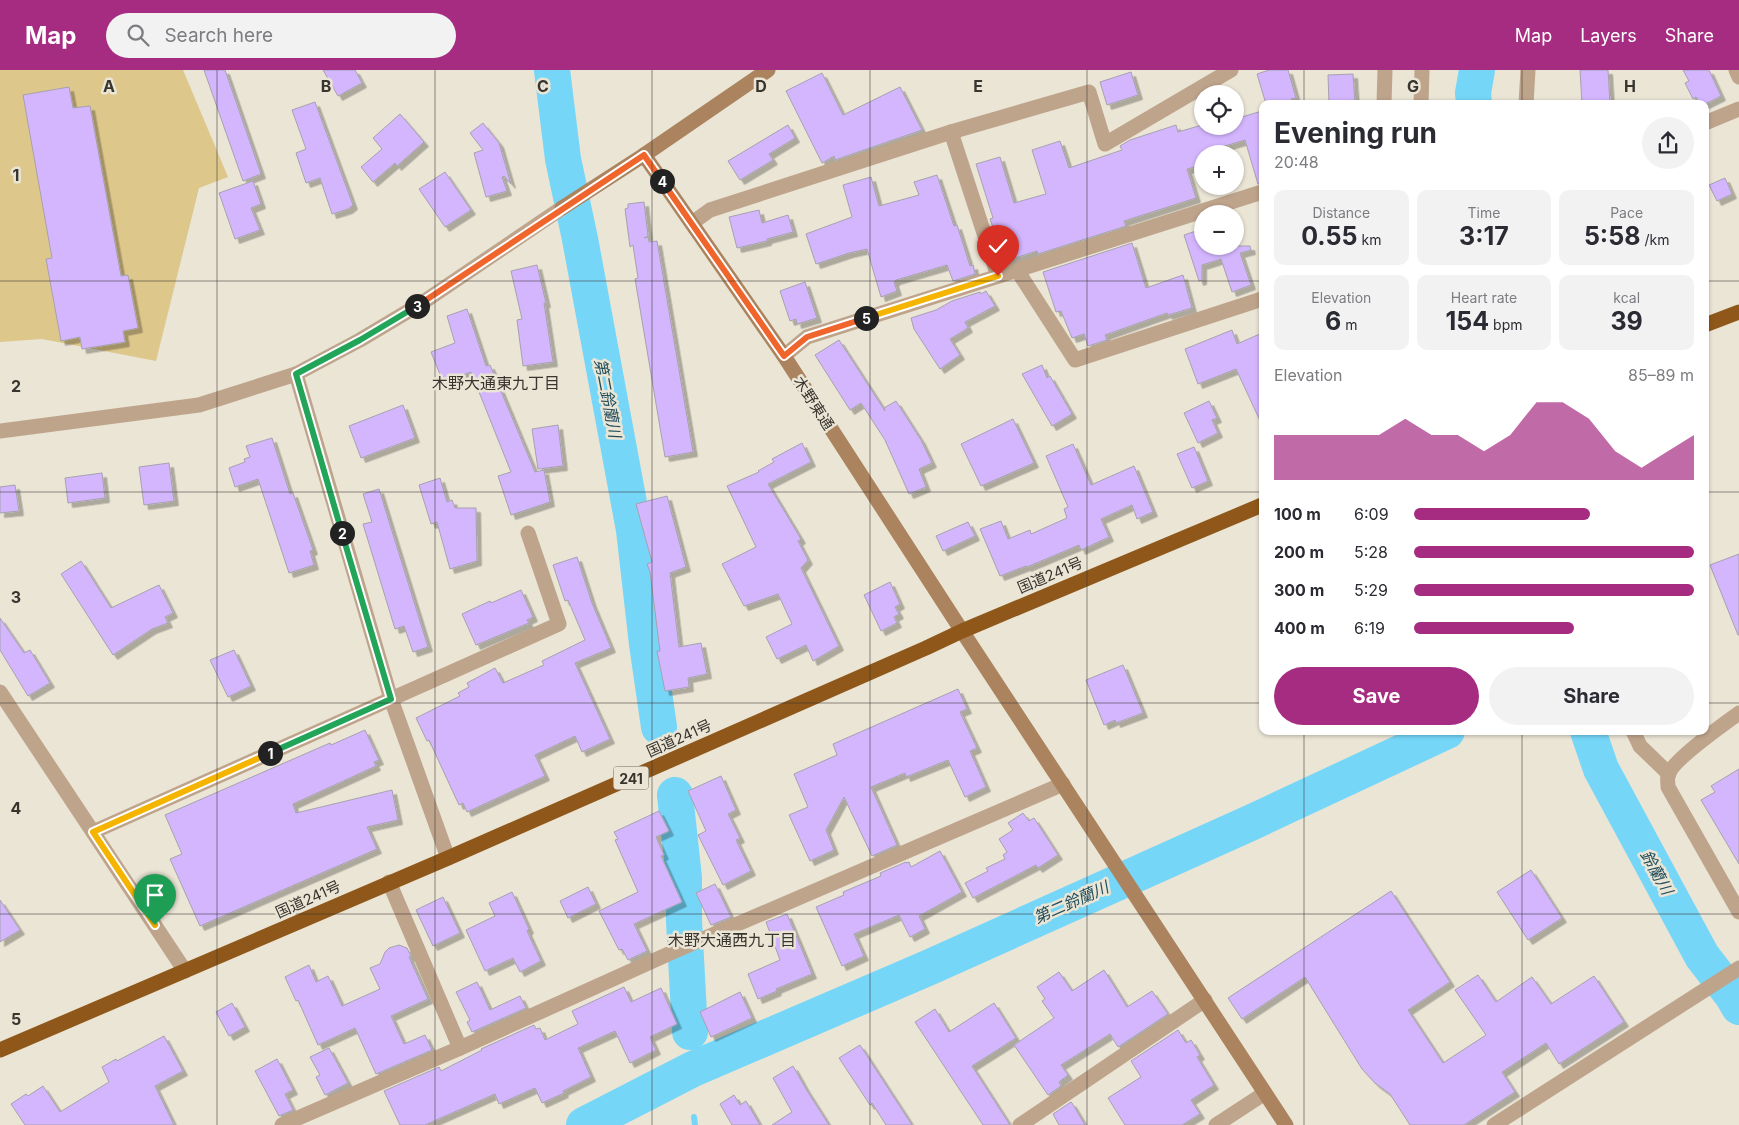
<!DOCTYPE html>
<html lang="en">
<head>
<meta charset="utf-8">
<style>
  body { margin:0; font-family:Inter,"Noto Sans JP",sans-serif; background:#f2f2f3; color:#2b2b33; height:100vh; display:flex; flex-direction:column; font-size:19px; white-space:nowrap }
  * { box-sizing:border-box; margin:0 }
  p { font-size:16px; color:#7c7c81 }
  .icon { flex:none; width:28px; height:28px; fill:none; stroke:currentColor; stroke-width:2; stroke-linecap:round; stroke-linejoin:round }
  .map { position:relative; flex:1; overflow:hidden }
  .drawer { position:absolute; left:1259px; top:30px; width:450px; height:635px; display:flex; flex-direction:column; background:#fff; border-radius:10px; box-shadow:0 1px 4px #0004 }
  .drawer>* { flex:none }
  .tools { position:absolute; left:1194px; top:15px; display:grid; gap:10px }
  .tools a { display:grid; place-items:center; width:50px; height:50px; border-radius:50%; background:#fff; box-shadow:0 1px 4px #0004; font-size:25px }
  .pin { position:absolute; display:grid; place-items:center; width:42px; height:42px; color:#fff; margin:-51px -21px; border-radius:50% 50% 50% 0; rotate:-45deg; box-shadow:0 0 5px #0007 }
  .pin .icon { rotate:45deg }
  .km { position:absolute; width:25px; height:25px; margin:-12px; border-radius:50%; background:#222; color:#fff; font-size:14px; line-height:25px; text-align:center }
  .round { display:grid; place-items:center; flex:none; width:52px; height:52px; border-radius:26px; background:#f2f2f3 }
  .head { display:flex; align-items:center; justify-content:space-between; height:85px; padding:0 15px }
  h1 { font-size:28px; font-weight:700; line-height:38px }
  .metrics { display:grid; grid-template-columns:repeat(3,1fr); gap:8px; height:85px; padding:5px 15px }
  .metrics div { display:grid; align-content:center; border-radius:10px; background:#f2f2f3; text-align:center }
  .metrics b { font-size:25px; font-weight:700 }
  .metrics small { font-size:14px; font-weight:400 }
  .metrics p { font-size:14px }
  .chart { height:140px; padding:10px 15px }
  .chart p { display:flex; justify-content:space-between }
  .chart svg { width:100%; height:90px; margin-top:5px; fill:#a62c82; opacity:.7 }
  .button { display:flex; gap:10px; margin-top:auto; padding:10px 15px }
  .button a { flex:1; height:58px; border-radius:30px; background:#a62c82; color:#fff; font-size:20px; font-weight:700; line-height:58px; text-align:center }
  .button a+a { background:#f2f2f3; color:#2b2b33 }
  ul { padding:0 15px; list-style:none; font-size:16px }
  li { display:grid; grid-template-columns:80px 60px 1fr; align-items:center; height:38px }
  li i { height:12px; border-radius:6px; background:#a62c82 }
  header { display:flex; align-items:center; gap:30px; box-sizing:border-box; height:70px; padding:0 25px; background:#a62c82; color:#fff }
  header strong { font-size:24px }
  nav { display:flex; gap:28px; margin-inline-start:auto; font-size:18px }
  .search { width:350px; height:45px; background:#f2f2f3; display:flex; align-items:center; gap:12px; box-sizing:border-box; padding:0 18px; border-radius:28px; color:#7c7c81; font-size:19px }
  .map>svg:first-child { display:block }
  .green { fill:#ddc78b }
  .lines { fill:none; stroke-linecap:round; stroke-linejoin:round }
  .stream { stroke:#75d6f8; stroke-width:6 }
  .river { stroke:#75d6f8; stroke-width:36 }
  .building { fill:#d4b6fe; stroke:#a6a1af; filter:url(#shadow) }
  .street { stroke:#bfa48c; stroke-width:15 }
  .secondary { stroke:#ab845f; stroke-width:15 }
  .highway { stroke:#8f581a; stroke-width:15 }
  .split-1-casing { stroke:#fff; stroke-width:10 }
  .split-2-casing { stroke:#fff; stroke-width:10 }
  .split-3-casing { stroke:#fff; stroke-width:10 }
  .split-4-casing { stroke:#fff; stroke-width:10 }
  .split-5-casing { stroke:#fff; stroke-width:10 }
  .split-6-casing { stroke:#fff; stroke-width:10 }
  .split-1 { stroke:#f5b400; stroke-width:6 }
  .split-2 { stroke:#22a559; stroke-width:6 }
  .split-3 { stroke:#22a559; stroke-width:6 }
  .split-4 { stroke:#f0652b; stroke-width:6 }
  .split-5 { stroke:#f0652b; stroke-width:6 }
  .split-6 { stroke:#f5b400; stroke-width:6 }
  .grid { fill:none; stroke:#38352f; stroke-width:1; stroke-opacity:0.55 }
  .labels { text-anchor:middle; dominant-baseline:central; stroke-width:5; stroke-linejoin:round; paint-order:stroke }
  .shield { fill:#eae5d5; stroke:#6d6a61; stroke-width:1 }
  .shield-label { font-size:14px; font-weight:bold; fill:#38352f }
  .street-label { font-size:15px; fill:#38352f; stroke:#eae5d5 }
  .neighbourhood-label { font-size:16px; fill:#38352f; stroke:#eae5d5 }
  .water-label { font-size:16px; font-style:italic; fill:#224d5c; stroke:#eae5d5 }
  .grid-label { font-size:16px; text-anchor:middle; font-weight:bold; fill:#38352f; stroke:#eae5d5; stroke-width:5; stroke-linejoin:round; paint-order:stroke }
</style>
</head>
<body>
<header>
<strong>Map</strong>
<div class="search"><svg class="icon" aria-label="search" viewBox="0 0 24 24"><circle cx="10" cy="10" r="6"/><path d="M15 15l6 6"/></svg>Search here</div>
<nav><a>Map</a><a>Layers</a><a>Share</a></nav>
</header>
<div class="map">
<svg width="1739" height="1055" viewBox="0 0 1739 1055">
  <defs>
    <filter id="shadow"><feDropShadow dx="4.5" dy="4.5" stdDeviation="0" flood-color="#0004"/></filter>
  </defs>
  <rect width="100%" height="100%" fill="#eae5d5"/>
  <path class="green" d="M0,0h183l45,107 -29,11 -43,173 -114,-22 -42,3z"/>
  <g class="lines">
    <g class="stream">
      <path d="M678,1007l5,7"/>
      <path d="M694,1047l1,8"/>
    </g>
    <g class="river">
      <path d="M552,0l11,89 17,80 54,291 13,114 12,83"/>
      <path d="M1474,34l-1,-11 4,-23"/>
      <path d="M1588,661l13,38 101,187 30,39 7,12"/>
      <path d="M675,725l9,83v43l6,111"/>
      <path d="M584,1055l109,-56 237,-102 318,-143 199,-93"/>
    </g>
  </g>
  <g class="building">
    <path d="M204,0h21l36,104 -18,7z"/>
    <path d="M323,0h32l7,13 -24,13z"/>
    <path d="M1269,0h19l8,28 -5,1 2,5h-27l-9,-30z"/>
    <path d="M1580,0h28l2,34h-28z"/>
    <path d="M1683,0h26l12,26 -16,8h-6l-3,-7 -3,2 -8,-16 4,-2z"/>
    <path d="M1131,2l7,23 -31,10 -7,-23z"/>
    <path d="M822,3l21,42 57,-28 22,43 -87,30 -1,-4 -12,7 -36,-72z"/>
    <path d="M1353,4l2,30h-26l-1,-29z"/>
    <path d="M69,17l4,21 17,-2 31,170 7,-1 10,53 -15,3 2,11 -43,7 -2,-12 -19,4 -15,-82 6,-1 -29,-163z"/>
    <path d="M315,32l38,103 -5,4 -16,5 -12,-36 -14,5 -10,-30 10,-4 -14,-39z"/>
    <path d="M1262,41v72l-4,1 -13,-44 -30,9 2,5h-15v11l-15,4 9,29 -72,23 2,5 -88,28 -1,-3 -32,10 -15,-42 3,-1 -17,-54 24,-7 14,46 32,-9 -14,-44 28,-9 9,27 53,-18 -2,-4 10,-6 46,-15 2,7 24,-7v4l10,-3h23v-7z"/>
    <path d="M400,44l24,28 -27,24 -2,-3 -22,19 -12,-15 21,-18 -9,-11z"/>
    <path d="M483,53l16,20 12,41 -7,-8 -2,1 5,14 -21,6 -12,-44 9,-3 -13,-17z"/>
    <path d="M788,55l7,13 -26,16 4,6 -33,20 -12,-19z"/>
    <path d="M445,102l26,38 -26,17 -26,-38z"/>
    <path d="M937,105l17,51 3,-1 13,41 3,-1 2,9 -22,7 -6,-16 -51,15 -2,2 3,9 -16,6 -14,-48 -18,4 -33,11 -10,-30 46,-17 -9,-32 28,-8 8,29 40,-11 -5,-13z"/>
    <path d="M1725,108l7,16 -15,7 -8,-16z"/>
    <path d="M253,111l8,23 -10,4 9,22 -25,9 -16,-46z"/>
    <path d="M644,132l4,34 -4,2 4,-1 1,5 8,-1 36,211 -28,5 -30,-178 3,-1 -5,-33 -3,2 -5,-38 3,-1v-4z"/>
    <path d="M759,140l3,13 26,-8 5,17 -26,7v2l-30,7 -8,-31z"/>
    <path d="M1202,159v17h48l1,4 -11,3 11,32 -19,7 -11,-33 -19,6v15l-3,1 -15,-46z"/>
    <path d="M1132,173l14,45 37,-13 9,33 -24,7 -1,-2 -62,22 2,5 -19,6 -4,-12 -12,4 -11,-27 -5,1 -13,-40z"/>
    <path d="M537,195l9,38h-2l9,59 -30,4 -6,-46 5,-1 -11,-48z"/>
    <path d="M805,212l12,36 -20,6 -1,-5 -6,2 -10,-30z"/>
    <path d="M986,221l9,15 -30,16 3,6 -18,11 10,16 -20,14 -26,-40 -3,-11 25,-8 16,-9 28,-9 1,2z"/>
    <path d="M467,239l19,57 4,-1 45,107 9,-2 6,32 -39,13 -13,-39 13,-4 -40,-100 -28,10 -12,-30 24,-9 -8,-27z"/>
    <path d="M1232,260l5,14 25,-11v92l-26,-56 -38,15 -13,-35z"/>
    <path d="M839,270l46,71 -1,-3 12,-7 25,39 11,23 -13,6 7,18 -17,7 -24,-54 -24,-37 -11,7 -35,-55z"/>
    <path d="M1042,295l5,13 3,-2 22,38 -20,12 -30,-52z"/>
    <path d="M1209,331l8,17 -5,2 6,13 -20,10 -14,-30z"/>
    <path d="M403,335l12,33 -54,20 -12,-32z"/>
    <path d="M1013,349l21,44 -53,23 -20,-42z"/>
    <path d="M558,355l5,41 -25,3 -6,-40z"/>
    <path d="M272,368l18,56 3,-1 20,57 -3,1 4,14 -25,8 -31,-94 -23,8 -6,-19 16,-6 -1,-3 6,-2 -4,-11z"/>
    <path d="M802,373l9,19 -43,22 33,55 -3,2 10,19 -7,8 38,78 -26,15 -7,-16 -29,14 -11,-22 26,-13 -14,-30 -34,12 -22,-42 34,-17 -29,-61 32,-14 -1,-1 16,-9 -2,-3z"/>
    <path d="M1073,374l18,41 43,-19 19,46 -16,7 -5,-14 -31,14 8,18 -28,13 -2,-5 -52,22 -1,-1 -26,10 -20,-47 21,-8 7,18 22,-9 1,4 36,-16 -3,-9 4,-2 -22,-51z"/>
    <path d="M1194,377l14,34 -16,7 -15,-34z"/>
    <path d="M169,393l5,38 -30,4 -5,-38z"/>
    <path d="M102,403l3,25 -37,5 -3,-25z"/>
    <path d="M440,408l7,24 5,-2 3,8h21l1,53 -27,8 -13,-47 -6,2 -12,-39z"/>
    <path d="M15,415l4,26 -19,2v-26z"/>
    <path d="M379,419l49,158 -15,5 -9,-26 -9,3 -32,-105 9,-2 -9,-28z"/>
    <path d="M667,426l19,71 -16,6 9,74 22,-4 6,31 -19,4 1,9 -24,4 -8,-40h3l-10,-79 -3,-8 5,-2 -16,-58z"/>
    <path d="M968,452l7,14 -32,15 -7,-15z"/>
    <path d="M1739,484v81h-1l-28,-70z"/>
    <path d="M577,487l15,46 19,45 -36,15 35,76 -28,13 -7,-16 -40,19 10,21 -78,36 -4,-9 -4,2 -30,-65 -2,1 -11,-23 44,-22 -2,-3 11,-6 -2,-4 28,-15 8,15 41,-18 -2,-4 43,-21 -17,-40 -3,1 -12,-36z"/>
    <path d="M81,491l30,47 48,-23 14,28 -8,4 3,6 -16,6 -39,26 -52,-81z"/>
    <path d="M890,512l10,22 -5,3 4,7 -5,3 3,6 -16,8 -17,-36z"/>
    <path d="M521,520l12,27 -6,3 2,3 -53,22 -14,-31 28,-13 1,2z"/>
    <path d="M0,548l24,35 6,-3 20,33 -22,13 -28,-46z"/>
    <path d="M234,580l17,36 -23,11 -18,-37z"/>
    <path d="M1123,595l20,48 -27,10 -1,-3 -11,5 -18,-45z"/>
    <path d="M958,619l9,20 -7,3 17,36 -7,3 16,36 -21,10 -17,-37 -42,17 -1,-4 -34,14 26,58 -25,11 -28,-59 -18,33 8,20 -24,11 -21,-46 19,-8 -14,-33 43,-19 -4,-11z"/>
    <path d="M365,660l14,30 -5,2 2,4 -83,38 3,9 96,-23 6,30 -31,7 10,22 -177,77 -30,-67 12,-5 -17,-39 165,-72 1,2z"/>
    <path d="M1739,699v95l-38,-64 14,-8 -4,-6z"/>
    <path d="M721,706l15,34 -8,4 12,24 -4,2 15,31 -28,14 -25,-50 8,-4 -18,-40z"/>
    <path d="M659,741l10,20 -13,6 8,18 -3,1 21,46 -48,22 13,27 -19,9 -6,-11 -3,1 -20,-39 39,-19 -23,-52 3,-1 -4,-7z"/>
    <path d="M1023,743l6,8 5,-3 24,37 -20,13 -2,-3 -63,33 -8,-15 23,-12 -2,-3 19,-9 -2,-4 4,-3 -8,-13 14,-9 -5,-7z"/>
    <path d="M940,781l22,41 -43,24 6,13 -15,8 -11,-22 -45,19 10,22 -22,10 -26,-59 28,-12 -1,-3 38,-16 -1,-3 26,-11v1l3,-1 2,5z"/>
    <path d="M1531,800l31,48 -34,22 -31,-48z"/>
    <path d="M715,814l16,33 -20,8 -15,-32z"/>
    <path d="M588,817l8,17 -28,14 -8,-17z"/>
    <path d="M1391,821l59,91 -42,28 35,53 43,-28 -31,-45 23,-15 18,27 36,-25 19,27 43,-28 30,46 -65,42 -13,-21 -44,29 13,20 -51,33h-54l-20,-31 -15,-11 -13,-14 -57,-92 -63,42 -14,-21z"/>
    <path d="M512,822l17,37 -2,2 14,30 -21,11 -7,-14 -28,13 -19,-41 29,-14 -6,-13z"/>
    <path d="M443,827l17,36 -27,13 -17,-36z"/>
    <path d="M0,830l20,30 -20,12z"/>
    <path d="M787,844l25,60 -36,15 1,2 -19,8 -10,-25 32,-14 -14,-38z"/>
    <path d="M399,875l8,3 4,8 -2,1 19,42 -37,17 13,28 21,-9 7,15 -56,24 -21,-46 -37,17 -20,-45 -2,1 -11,-24 24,-12 7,17 12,-6 14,30 38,-17 -10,-21 10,-4 5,-12 4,-4z"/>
    <path d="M1104,900l23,37 25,-16 16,23 -50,33 -8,-13 -49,31 7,10 -9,7 2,4 -13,9 -34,-50 40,-27 -12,-17 3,-2 -8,-12 22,-15 13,19z"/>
    <path d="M477,912l13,28 30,-14 6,12 -54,24 -5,-10 3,-2 -14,-28z"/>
    <path d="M624,917l7,15 30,-14 16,36 -27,13 6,13 -26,13 -15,-32 -37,17 13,29 -28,14 1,2 -22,10 -7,-15 -36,16 -4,-10 -70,31h-25l-16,-34 55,-24 2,4 41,-21 -1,-1 53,-24 2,4 4,-1 5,12 33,-16 -6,-13z"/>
    <path d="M740,922l12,26 -41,19 -11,-25z"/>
    <path d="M232,933l13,24 -16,9 -13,-24z"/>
    <path d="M994,933l22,35 -44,28 38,59h-27l-68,-103 20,-13 14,23z"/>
    <path d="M1178,960l8,13 5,-3 9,15 -3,2 17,28 -23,15 9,14 -18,11h-57l-17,-27 33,-21 -10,-16z"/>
    <path d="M164,966l19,35 -28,15 19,39h-149l-14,-21 15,-10 2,2 15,-10 17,26 49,-30 -7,-15 14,-8 1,2z"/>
    <path d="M860,975l52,80h-26l-14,-22 -2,2 -31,-47z"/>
    <path d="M329,978l19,35 -23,12 -9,-18 4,-2 -10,-18z"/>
    <path d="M277,989l16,31 -8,4 8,16 -14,6 -24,-45z"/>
    <path d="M793,996l13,23 23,36h-57l20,-13 -19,-34z"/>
    <path d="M734,1025l6,10 6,-4 14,24h-28l-12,-21z"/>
    <path d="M1071,1032l1,1 13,22h-26l-6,-11z"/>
  </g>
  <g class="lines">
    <g class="street">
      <path d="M1736,0l3,7"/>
      <path d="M1384,34l1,-34"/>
      <path d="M1421,34l1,-34"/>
      <path d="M1526,34l2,-34"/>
      <path d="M1705,53l34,-14"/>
      <path d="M951,62l47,144"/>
      <path d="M692,153l18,-13 241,-78 138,-40 16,52 126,-74"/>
      <path d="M1017,200l58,90 187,-61"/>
      <path d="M784,286l23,-19 455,-145"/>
      <path d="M296,304l95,325 57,159"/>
      <path d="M0,361l199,-26 97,-31 64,-34 62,-37 140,-95"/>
      <path d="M0,622l185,279"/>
      <path d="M1739,643c-14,10 -67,48 -71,62 -1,4 0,8 0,12l71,125"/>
      <path d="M1633,661l7,15 29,28"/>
      <path d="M93,762l466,-208 -31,-91"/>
      <path d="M389,812l71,166"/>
      <path d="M282,1055l178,-77 215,-97 388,-167"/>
      <path d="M1020,1055l185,-125"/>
      <path d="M1216,1055l49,-32"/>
      <path d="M1494,1055l245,-157"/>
    </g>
    <g class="secondary">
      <path d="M644,85l140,201 178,275 324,494"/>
      <path d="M562,138l82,-53 124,-85"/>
    </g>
    <g class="highway">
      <path d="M1705,255l34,-13"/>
      <path d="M0,980l448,-192 478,-210 36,-17 300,-126"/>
    </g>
  </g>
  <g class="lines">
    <g class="split-1-casing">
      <path id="split-1" d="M155,855l-62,-93 177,-79"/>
    </g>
    <g class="split-2-casing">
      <path id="split-2" d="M270,683l121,-54 -49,-166"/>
    </g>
    <g class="split-3-casing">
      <path id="split-3" d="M342,463l-46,-159 64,-34 57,-34"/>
    </g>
    <g class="split-4-casing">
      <path id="split-4" d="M417,236l227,-151 18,26"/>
    </g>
    <g class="split-5-casing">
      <path id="split-5" d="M662,111l122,175 23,-19 59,-19"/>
    </g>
    <g class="split-6-casing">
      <path id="split-6" d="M866,248l132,-42"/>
    </g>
    <use href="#split-1" class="split-1"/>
    <use href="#split-2" class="split-2"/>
    <use href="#split-3" class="split-3"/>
    <use href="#split-4" class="split-4"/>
    <use href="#split-5" class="split-5"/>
    <use href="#split-6" class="split-6"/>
  </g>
  <path class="grid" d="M217,0v1055M435,0v1055M652,0v1055M870,0v1055M1087,0v1055M1304,0v34M1522,0v34M0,211h1262M1705,211h34M0,422h1262M1705,422h34M0,633h1262M1705,633h34M1304,661v394M1522,661v394M0,844h1739"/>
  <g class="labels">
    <rect class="shield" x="613.5" y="696.5" width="35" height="23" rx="4"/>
    <g class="shield-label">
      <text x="631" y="708">241</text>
    </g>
    <g class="street-label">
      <text transform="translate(814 333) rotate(57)">木野東通</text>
      <text transform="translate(1050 505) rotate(-23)">国道241号</text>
      <text transform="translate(679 668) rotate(-24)">国道241号</text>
      <text transform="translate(308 829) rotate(-24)">国道241号</text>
    </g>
    <g class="neighbourhood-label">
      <text x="496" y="313">木野大通東九丁目</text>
      <text x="732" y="870">木野大通西九丁目</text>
    </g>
    <g class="water-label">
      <text transform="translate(608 328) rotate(79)">第二鈴蘭川</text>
      <text transform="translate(1657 802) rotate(61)">鈴蘭川</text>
      <text transform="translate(1071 832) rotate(-24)">第二鈴蘭川</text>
    </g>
  </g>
  <g class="grid-label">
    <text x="109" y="22">A</text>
    <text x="326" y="22">B</text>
    <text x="543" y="22">C</text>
    <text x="761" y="22">D</text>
    <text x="978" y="22">E</text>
    <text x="1413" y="22">G</text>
    <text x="1630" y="22">H</text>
    <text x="16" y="111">1</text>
    <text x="16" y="322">2</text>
    <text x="16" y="533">3</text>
    <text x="16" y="744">4</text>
    <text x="16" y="955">5</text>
  </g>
</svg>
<div class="tools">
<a><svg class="icon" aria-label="locate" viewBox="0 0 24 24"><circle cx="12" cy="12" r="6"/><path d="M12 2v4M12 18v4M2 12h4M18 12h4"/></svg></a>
<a>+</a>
<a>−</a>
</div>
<div class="pin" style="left:155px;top:855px;background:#1e9e55"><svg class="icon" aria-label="arrive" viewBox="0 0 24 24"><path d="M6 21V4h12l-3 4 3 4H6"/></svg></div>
<div class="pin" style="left:998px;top:206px;background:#d93025"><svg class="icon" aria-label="check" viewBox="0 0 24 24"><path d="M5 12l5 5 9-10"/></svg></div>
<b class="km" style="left:270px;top:683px">1</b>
<b class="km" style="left:342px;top:463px">2</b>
<b class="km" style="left:417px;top:236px">3</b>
<b class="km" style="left:662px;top:111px">4</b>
<b class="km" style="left:866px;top:248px">5</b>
<section class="drawer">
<div class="head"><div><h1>Evening run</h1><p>20:48</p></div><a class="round"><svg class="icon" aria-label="share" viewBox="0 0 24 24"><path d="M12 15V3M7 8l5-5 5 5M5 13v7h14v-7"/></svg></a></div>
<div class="metrics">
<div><p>Distance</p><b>0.55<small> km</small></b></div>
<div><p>Time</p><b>3:17</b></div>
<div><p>Pace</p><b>5:58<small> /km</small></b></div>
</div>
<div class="metrics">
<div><p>Elevation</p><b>6<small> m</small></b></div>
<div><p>Heart rate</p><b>154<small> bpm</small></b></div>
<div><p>kcal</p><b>39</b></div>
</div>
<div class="chart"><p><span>Elevation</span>85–89 m</p>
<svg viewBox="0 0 160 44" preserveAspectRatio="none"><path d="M0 44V22L10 22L20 22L30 22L40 22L50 14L60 22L70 22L80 30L90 22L100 6L110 6L120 14L130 30L140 38L150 30L160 22V44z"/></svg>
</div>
<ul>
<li><b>100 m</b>6:09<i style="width:63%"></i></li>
<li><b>200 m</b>5:28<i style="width:100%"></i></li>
<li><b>300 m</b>5:29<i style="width:100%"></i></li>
<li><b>400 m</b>6:19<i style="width:57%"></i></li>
</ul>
<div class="button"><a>Save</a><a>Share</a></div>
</section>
</div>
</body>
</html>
